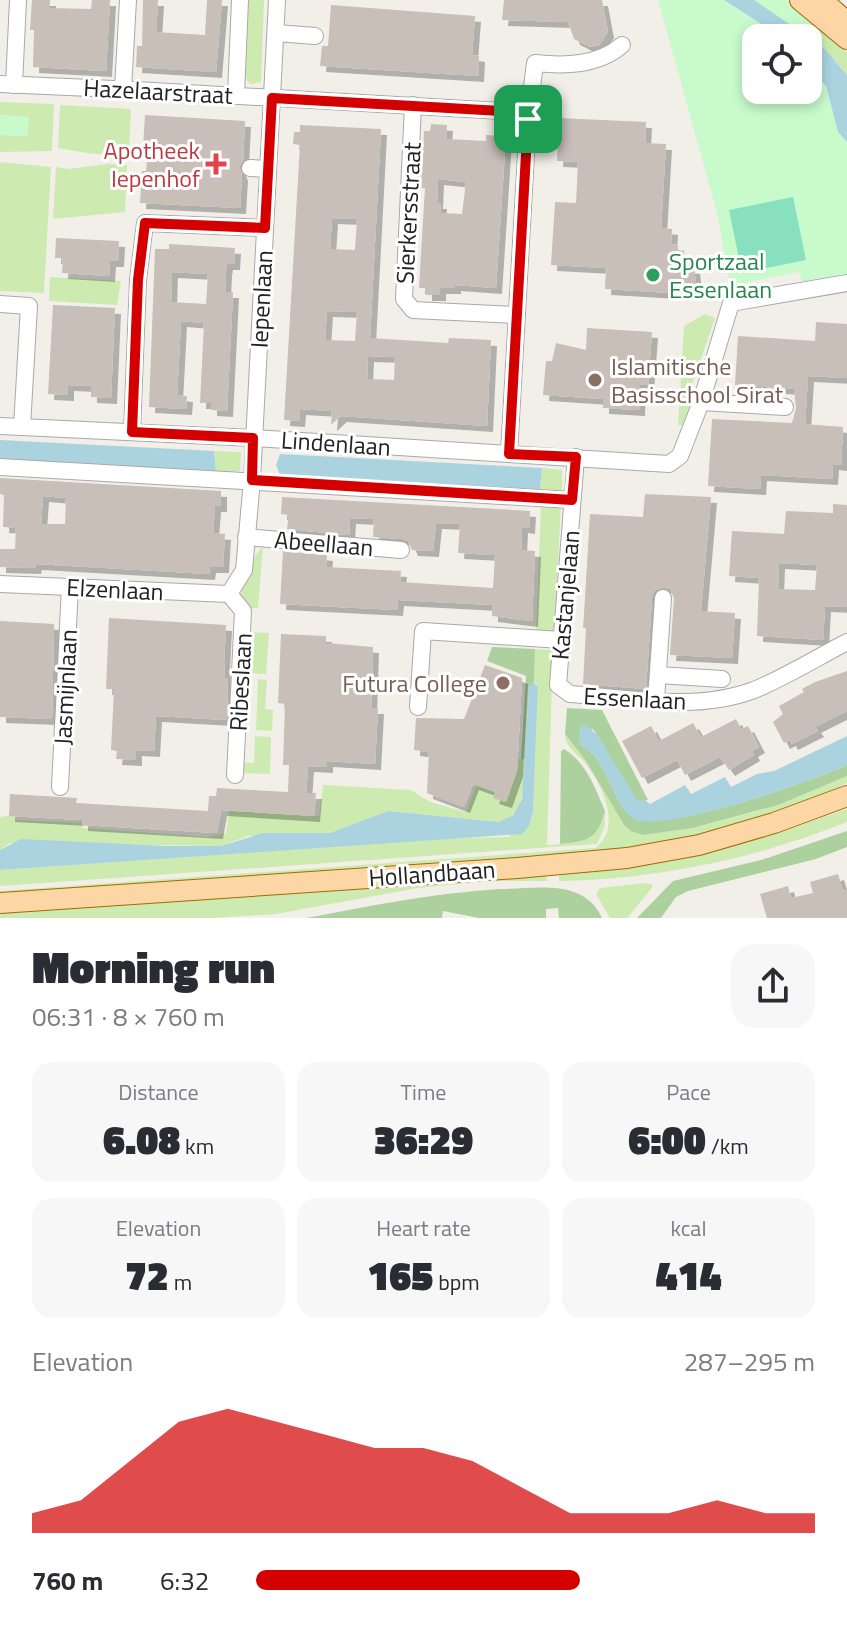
<!DOCTYPE html>
<html lang="en">
<head>
<meta charset="utf-8">
<style>
  body { margin:0; font-family:"Titillium Web",sans-serif; background:#f7f7f7; color:#2b2b33; height:100vh; display:flex; flex-direction:column; font-size:30px; white-space:nowrap }
  * { box-sizing:border-box; margin:0 }
  p { font-size:26px; color:#7c7c81 }
  .icon { flex:none; width:44px; height:44px; fill:none; stroke:currentColor; stroke-width:2; stroke-linecap:round; stroke-linejoin:round }
  .map { position:relative; height:918px; overflow:hidden }
  .drawer { display:flex; flex-direction:column; background:#fff; flex:1 }
  .drawer>* { flex:none }
  .tools { position:absolute; left:742px; top:24px; display:grid; gap:16px }
  .tools a { display:grid; place-items:center; width:80px; height:80px; border-radius:16px; background:#fff; box-shadow:0 4px 12px #0003; font-size:40px }
  .pin { position:absolute; display:grid; place-items:center; width:68px; height:68px; color:#fff; margin:-34px; border-radius:16px; box-shadow:0 4px 12px #0006 }
  .round { display:grid; place-items:center; flex:none; width:84px; height:84px; border-radius:24px; background:#f7f7f7 }
  .overview { display:flex; align-items:center; justify-content:space-between; height:136px; padding:0 32px }
  h1 { font-size:44px; font-weight:800; line-height:60px }
  .stats { display:grid; grid-template-columns:repeat(3,1fr); gap:12px; height:136px; padding:8px 32px }
  .stats div { display:grid; align-content:center; border-radius:20px; background:#f7f7f7; text-align:center }
  .stats b { font-size:40px; font-weight:800 }
  .stats small { font-size:22px; font-weight:400 }
  .stats p { font-size:22px }
  .chart { height:224px; padding:16px 32px }
  .chart p { display:flex; justify-content:space-between }
  .chart svg { width:100%; height:144px; margin-top:8px; fill:#d40000; opacity:.7 }
  ul { padding:0 32px; list-style:none; font-size:26px }
  li { display:grid; grid-template-columns:128px 96px 1fr; align-items:center; height:60px }
  li i { height:20px; border-radius:10px; background:#d40000 }
  .map>svg:first-child { display:block }
  .grass { fill:#cdebb0 }
  .forest { fill:#add19e }
  .park { fill:#c8facc }
  .pitch { fill:#88e0be }
  .water { fill:#aad3df }
  .building { fill:#c7bfb8; fill-rule:evenodd; filter:url(#shadow) }
  .lines { fill:none; stroke-linecap:round; stroke-linejoin:round }
  .minor-casing { stroke:#a9a9a9; stroke-width:18 }
  .major-casing { stroke:#a06b00; stroke-width:22 }
  .minor { stroke:#fff; stroke-width:16 }
  .major { stroke:#fcd6a4; stroke-width:20 }
  .route-casing { stroke:#fff; stroke-width:16 }
  .route { stroke:#d40000; stroke-width:10 }
  .health-dot { fill:#e0444e; stroke:#fff; stroke-width:3 }
  .leisure-dot { fill:#2e9e5b; stroke:#fff; stroke-width:3 }
  .education-dot { fill:#8d6e63; stroke:#fff; stroke-width:3 }
  .labels { text-anchor:middle; dominant-baseline:central; stroke-width:6; stroke-linejoin:round; paint-order:stroke }
  .street-label { font-size:24px; fill:#222; stroke:#fff }
  .health-label { font-size:24px; fill:#be3a42; stroke:#fff; text-anchor:end }
  .leisure-label { font-size:24px; fill:#27864d; stroke:#fff; text-anchor:start }
  .education-label { font-size:24px; fill:#785e54; stroke:#fff; text-anchor:start }
</style>
</head>
<body>
<div class="map">
<svg width="847" height="918" viewBox="0 0 847 918">
  <defs>
    <filter id="shadow"><feDropShadow dx="6" dy="6" stdDeviation="0" flood-color="#0004"/></filter>
  </defs>
  <rect width="100%" height="100%" fill="#f2efe9"/>
  <g class="grass">
    <path d="M248,0h16l-3,82 -11,2 -5,-7z"/>
    <path d="M754,0h32l61,52v23l-23,-27z"/>
    <path d="M0,102l54,2 -2,47 -52,1v-17l27,1 2,-18 -29,-3z"/>
    <path d="M60,105l71,4 -2,44 -36,1 -35,-6z"/>
    <path d="M0,162l51,5 -7,126 -44,-2z"/>
    <path d="M107,164l20,1 -2,47 -72,7 3,-52 13,2z"/>
    <path d="M50,277l71,4 -4,24 -68,-4z"/>
    <path d="M705,314l10,4 -25,73 4,5 -10,29h-6l6,-99z"/>
    <path d="M214,451l27,1 -1,19 -24,1z"/>
    <path d="M542,468l20,2v22l-22,-2z"/>
    <path d="M541,504l20,1 -7,131 -18,-1z"/>
    <path d="M263,547l-5,61h-6c-6,-3 -8,-3 -10,-9 -4,-9 13,-48 21,-52z"/>
    <path d="M248,632l21,1 -3,41 -21,-1z"/>
    <path d="M535,649l18,1 -6,195c29,-2 49,-2 58,-34v15l-8,18 -597,42v-16l428,-31 80,-2 24,-19 1,-6 5,-125 -4,-5z"/>
    <path d="M258,679l9,1 -2,29 8,1 -1,21 -16,-1z"/>
    <path d="M565,734l21,27 38,64 19,10 50,-7 65,-17 89,-35v7c-136,72 -292,73 -442,84 -135,10 -270,20 -405,30v-6l595,-43c28,-19 7,-63 -9,-84 -8,-10 -21,-16 -21,-30z"/>
    <path d="M255,736l16,1 -1,37 -29,-1v-10h13z"/>
    <path d="M505,758l20,1c-2,24 2,54 -26,63l-111,-11 -58,22 -82,3 -27,10 -211,-3 -10,7v-33l15,-3 1,6 67,3v5l125,9 18,-4 3,-22 90,5 4,-31 88,5 19,12 36,10 11,-28z"/>
    <path d="M847,809v13c-92,37 -189,57 -288,59v-9l152,-21 78,-22z"/>
    <path d="M547,873v8h-60l-69,7 -142,26 -64,4h-212l1,-5 69,-6z"/>
    <path d="M646,883l6,2v3l-25,30h-17l-14,-24 4,-6z"/>
  </g>
  <g class="forest">
    <path d="M492,647l43,2 -1,33 -5,6 -4,71h-4l5,-83 -39,-15z"/>
    <path d="M567,708l35,2 46,90 -11,1 -44,-72 -14,14c5,4 11,8 15,12 14,16 22,51 39,62 28,18 181,-37 214,-52v11l-69,29 -85,23 -50,7 -12,-4 -7,-6 -38,-64 -21,-27z"/>
    <path d="M564,749c23,14 31,39 41,62 -8,29 -17,30 -45,33l1,-93z"/>
    <path d="M847,831v16l-31,12 -128,32 -12,6 -15,21h-24l36,-37 88,-21z"/>
    <path d="M500,889c36,0 84,-11 102,29h-43l-1,-10 -12,1v9h-67l-36,-7 -1,7h-136c65,-12 127,-25 194,-29z"/>
  </g>
  <g class="park">
    <path d="M658,0h66l59,38h-27v52h52v-24l18,20 12,46 9,10v134l-44,9 -3,-13 -52,10v9l-16,5 -15,-83z"/>
    <path d="M754,0h32l28,21 -11,12z"/>
    <path d="M0,115l29,2 -2,19 -27,-1z"/>
  </g>
  <path class="pitch" d="M793,197l13,63 -64,13 -13,-63z"/>
  <g class="water">
    <path d="M724,0h30l70,48 23,27v67l-9,-10 -12,-46 -18,-20v-28h-25z"/>
    <path d="M0,440l214,11 2,21 -216,-13z"/>
    <path d="M280,454l262,14 -2,22 -260,-15 -4,-10z"/>
    <path d="M533,682l5,5 -5,125 -4,14 -7,8 -522,36v-20l21,-11 147,7h53l42,-13h67l58,-22 111,11 14,-7 9,-16 7,-111z"/>
    <path d="M586,725l11,10 40,65h8l5,4 35,-19 6,9 34,-17 6,10 26,-13 17,-3 73,-35v29c-32,15 -188,70 -214,53 -17,-12 -25,-47 -39,-63 -4,-4 -10,-8 -15,-12l1,-17z"/>
  </g>
  <g class="building">
    <path d="M32,0h18v8l41,1 1,-9h18l-4,71 -73,-4 1,-37h-4z"/>
    <path d="M143,0h15l-2,32 49,3 2,-35h15l-6,72 -80,-5 1,-21h5z"/>
    <path d="M504,0h98l6,32 -9,13 -9,2 -16,-8 -6,-17 -66,-2z"/>
    <path d="M331,5l144,11 -3,39 7,1 -1,20 -158,-10 2,-20h6z"/>
    <path d="M145,115l100,6 -2,39 -4,7 3,8 -2,33 -100,-5 2,-32h4l2,-23 -5,-1z"/>
    <path d="M559,118l87,4 -1,21 21,1 -5,84 11,1 -1,15 7,1 -1,22 17,1 3,23 -7,3 -85,-5 1,-21 -55,-3 4,-63 21,1 2,-41 -21,-1z"/>
    <path d="M431,124l16,1 -1,14 40,2v-6l20,1 -10,152 -41,-3v3h-15v7h-14v-7h-7l6,-100h-4l3,-57h6zM438,179l28,3 -4,32 -22,-1 1,-10h-4z"/>
    <path d="M300,125l81,4 -11,209 78,5 1,-5 42,2 -4,86 -146,-10 -10,9 1,-14 -32,-2 -1,12 -15,-1 16,-275 -7,-1 1,-12h6zM332,218l25,1 -2,31 -25,-1zM327,311l30,1 -2,29 -30,-1zM368,356l27,1 -1,23 -27,-1z"/>
    <path d="M56,238l63,3 -1,20h-8l-1,15 -47,-3 1,-15h-8z"/>
    <path d="M169,244l66,4 -1,16h-7l-1,6 -1,22h8l-6,119 -16,-1v-7h-11l4,-80 -23,-2 -4,74 10,1 -1,13 -37,-2 6,-158h14zM172,272l36,2 -2,30 -35,-2z"/>
    <path d="M53,305l62,3 -4,90 -20,-1v-11l-23,-1v10l-20,-1z"/>
    <path d="M816,322l31,2v54l-39,-2 -3,48 38,3 -2,38 -8,-1 -1,15 -71,-4 -1,14 -52,-3 4,-67 80,4 4,-15 -2,-19 -59,-4 3,-49 77,5z"/>
    <path d="M587,328l65,4 -4,53 -8,-1 -1,26 -36,-2v-9l-60,-4 3,-34h6l4,-18 30,7z"/>
    <path d="M0,478l221,13v15h-6l-2,27 12,1 -2,33h-13l-1,7 -173,-10 -1,4 -35,-1v-18h15l1,-21 -13,-1 1,-32 -4,-1zM43,496l23,2 -1,26h-24z"/>
    <path d="M645,494l66,3 -10,114 34,2 -3,45 -62,-3 4,-57 -4,-9 -7,-2 -9,4 -2,6 -6,92 -63,-5 3,-56h-3l1,-14 6,-100 53,3z"/>
    <path d="M282,497l248,14 -1,17 -7,-1 -1,23 14,1 -3,70 -40,-5v-11l-94,-5 -1,10 -117,-6 3,-53 44,4 -1,12 75,4 -1,11 93,6 2,-33 -37,-2 2,-29 -24,-1 -3,28 -21,-1 -4,-9 -5,-2 -30,-2 1,-18 -24,-1 -1,17 -62,-6 2,-14 -8,-1z"/>
    <path d="M833,504l14,1v102l-22,-1 -2,34 -66,-4 2,-58 -30,-2 3,-45 52,3 2,-23 47,2zM779,563l38,2 -2,25 -37,-1z"/>
    <path d="M109,618l117,7 -2,38 1,15h3l-1,42 -71,-4 -2,35 -18,-1v10l-20,-1 1,-8 -6,-1 3,-61h-8z"/>
    <path d="M0,621l54,3 -2,95 -52,-2z"/>
    <path d="M281,634l45,2v7l47,4 -2,61h7l-3,56 -48,-3v6l-19,-1 -2,27h10l-2,23 -93,-6 -4,23 -135,-8v-5l-73,-4 1,-22 67,4 -1,5 132,8 1,-15h7l1,-8 71,4 1,-27h-6l2,-61 -7,-1z"/>
    <path d="M485,665l37,13 -5,93 -11,31 -13,-4 2,-6 -22,-8 -9,23 -37,-14 2,-41 -15,-2 2,-32 48,1z"/>
    <path d="M847,671v40l-32,16 3,4 -26,13 -2,-4 -6,3 -11,-21 10,-8 -4,-8 25,-14 -2,-3 13,-7z"/>
    <path d="M736,719l5,10 7,-3 11,21 -7,4 2,4 -25,15 -9,-13 -35,18 -8,-15 -35,18 -20,-37 29,-15 8,15 34,-18 8,14z"/>
    <path d="M838,874l5,17 4,-1v28h-80l-7,-24 28,-8 3,12 22,-5 -3,-11z"/>
  </g>
  <g class="lines">
    <g class="minor-casing">
      <g id="minor">
        <path d="M276,33l39,3"/>
        <path d="M0,84l136,6 381,22 11,7 -19,335"/>
        <path d="M14,85l4,-85"/>
        <path d="M123,89l5,-89"/>
        <path d="M236,95l4,-95"/>
        <path d="M413,105l-9,194 9,11 104,5"/>
        <path d="M528,119l7,-56c29,3 63,3 87,-18"/>
        <path d="M250,168l18,1"/>
        <path d="M0,304l29,2 -7,121"/>
        <path d="M701,402l84,5"/>
        <path d="M0,426l253,12 416,26 11,-8 21,-54 30,-99 116,-20"/>
        <path d="M132,432l6,-152 7,-57 120,5"/>
        <path d="M576,457l-18,228 12,9c60,4 126,18 184,-4 32,-13 62,-32 93,-48"/>
        <path d="M0,467l572,33"/>
        <path d="M246,537l155,13"/>
        <path d="M0,584l229,10"/>
        <path d="M229,594l15,-24 8,-90 25,-480"/>
        <path d="M229,594l14,17 -8,164"/>
        <path d="M658,675l64,4"/>
        <path d="M656,700l7,-102"/>
        <path d="M418,707l5,-76 138,9"/>
        <path d="M60,787l10,-200"/>
      </g>
    </g>
    <g class="major-casing">
      <g id="major">
        <path d="M800,0l47,39"/>
        <path d="M822,0l25,22"/>
        <path d="M0,903l517,-35 110,-10 72,-13 75,-22 73,-27"/>
      </g>
    </g>
    <use href="#minor" class="minor"/>
    <use href="#major" class="major"/>
  </g>
  <g class="lines">
    <g class="route-casing">
      <path id="route" d="M272,98l245,14 11,7 -19,335 67,3 -4,43 -320,-20 1,-42 -121,-6 6,-152 7,-57 120,5z"/>
    </g>
    <use href="#route" class="route"/>
  </g>
  <path class="health-dot" d="M212 152h8v8h8v8h-8v8h-8v-8h-8v-8h8z"/>
  <circle class="leisure-dot" cx="653" cy="275" r="8"/>
  <g class="education-dot">
    <circle cx="595" cy="380" r="8"/>
    <circle cx="503" cy="683" r="8"/>
  </g>
  <g class="labels">
    <g class="street-label">
      <text transform="translate(158 91) rotate(3)">Hazelaarstraat</text>
      <text transform="translate(408 213) rotate(-87)">Sierkersstraat</text>
      <text transform="translate(261 299) rotate(-87)">Iepenlaan</text>
      <text transform="translate(336 443) rotate(4)">Lindenlaan</text>
      <text transform="translate(324 543) rotate(5)">Abeellaan</text>
      <text transform="translate(115 589) rotate(3)">Elzenlaan</text>
      <text transform="translate(565 595) rotate(-85)">Kastanjelaan</text>
      <text transform="translate(240 682) rotate(-87)">Ribeslaan</text>
      <text transform="translate(65 687) rotate(-87)">Jasmijnlaan</text>
      <text transform="translate(635 698) rotate(3)">Essenlaan</text>
      <text transform="translate(432 873) rotate(-4)">Hollandbaan</text>
    </g>
    <g class="health-label">
      <text x="200" y="150">Apotheek<tspan x="200" dy="28">Iepenhof</tspan></text>
    </g>
    <g class="leisure-label">
      <text x="669" y="261">Sportzaal<tspan x="669" dy="28">Essenlaan</tspan></text>
    </g>
    <g class="education-label">
      <text x="611" y="366">Islamitische<tspan x="611" dy="28">Basisschool Sirat</tspan></text>
      <text x="487" y="683" text-anchor="end">Futura College</text>
    </g>
  </g>
</svg>
<div class="tools">
<a><svg class="icon" aria-label="locate" viewBox="0 0 24 24"><circle cx="12" cy="12" r="6"/><path d="M12 2v4M12 18v4M2 12h4M18 12h4"/></svg></a>
</div>
<div class="pin" style="left:528px;top:119px;background:#1e9e55"><svg class="icon" aria-label="arrive" viewBox="0 0 24 24"><path d="M6 21V4h12l-3 4 3 4H6"/></svg></div>
</div>
<section class="drawer">
<div class="overview"><div><h1>Morning run</h1><p>06:31 · 8 × 760 m</p></div><a class="round"><svg class="icon" aria-label="share" viewBox="0 0 24 24"><path d="M12 15V3M7 8l5-5 5 5M5 13v7h14v-7"/></svg></a></div>
<div class="stats">
<div><p>Distance</p><b>6.08<small> km</small></b></div>
<div><p>Time</p><b>36:29</b></div>
<div><p>Pace</p><b>6:00<small> /km</small></b></div>
</div>
<div class="stats">
<div><p>Elevation</p><b>72<small> m</small></b></div>
<div><p>Heart rate</p><b>165<small> bpm</small></b></div>
<div><p>kcal</p><b>414</b></div>
</div>
<div class="chart"><p><span>Elevation</span>287–295 m</p>
<svg viewBox="0 0 160 44" preserveAspectRatio="none"><path d="M0 44V38L10 34L20 22L30 10L40 6L50 10L60 14L70 18L80 18L90 22L100 30L110 38L120 38L130 38L140 34L150 38L160 38V44z"/></svg>
</div>
<ul>
<li><b>760 m</b>6:32<i style="width:58%"></i></li>
</ul>
</section>
</body>
</html>
